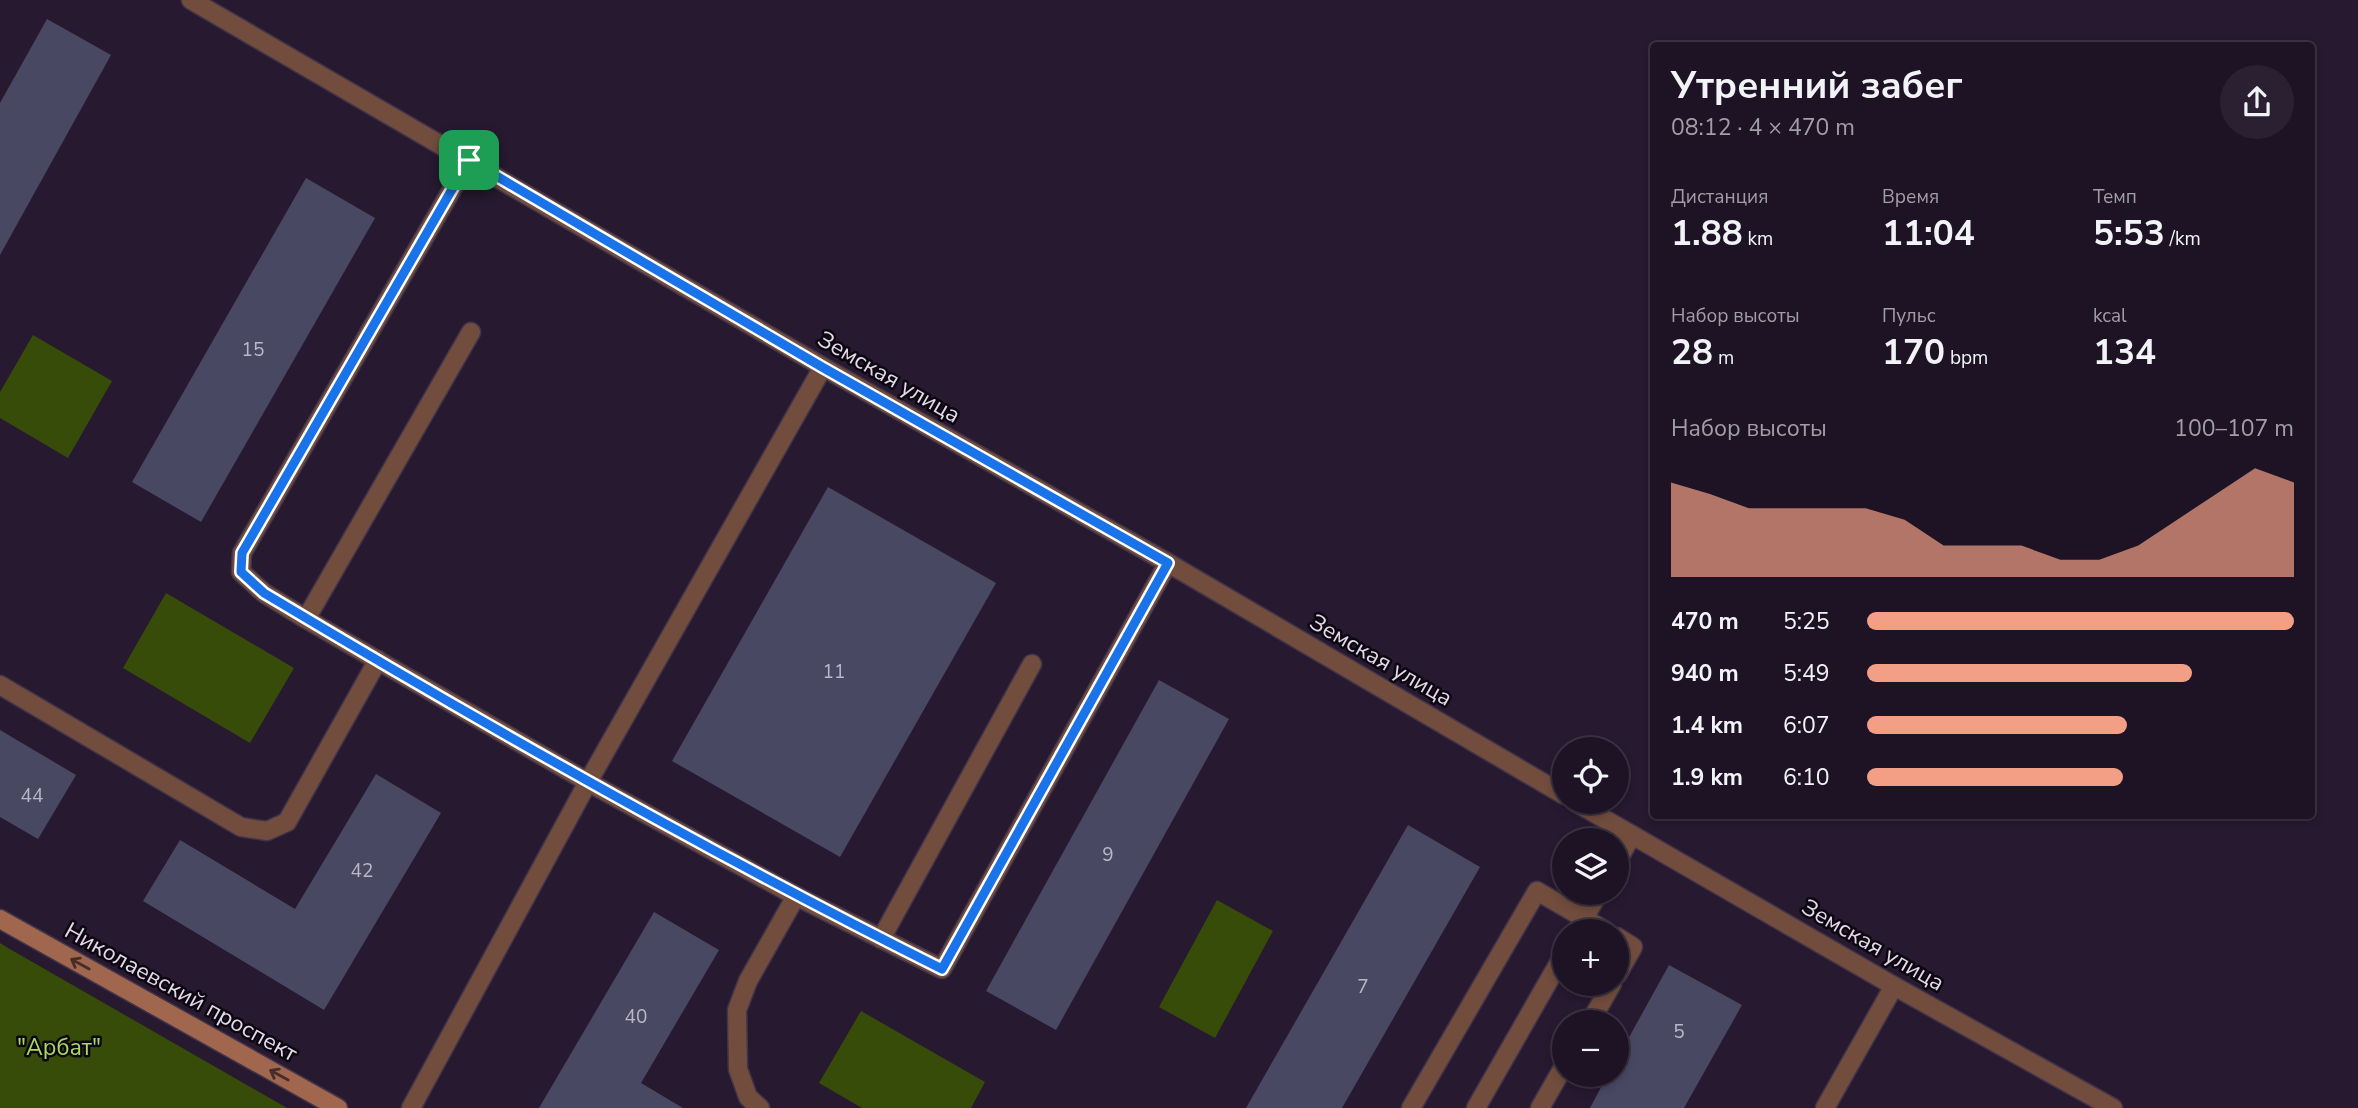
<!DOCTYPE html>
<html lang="ru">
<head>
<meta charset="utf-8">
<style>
  body { margin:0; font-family:"Nunito Sans",sans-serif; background:#2a2031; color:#f1f3f6; height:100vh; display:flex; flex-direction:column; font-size:26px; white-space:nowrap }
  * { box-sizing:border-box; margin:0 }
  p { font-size:23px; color:#a09ea6 }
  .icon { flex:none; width:38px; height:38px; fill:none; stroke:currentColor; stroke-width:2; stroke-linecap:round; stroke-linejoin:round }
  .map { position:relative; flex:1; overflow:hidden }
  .side { position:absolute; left:1650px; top:42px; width:665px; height:777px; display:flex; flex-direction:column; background:#1d1324; border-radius:7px; box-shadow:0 4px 10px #0003,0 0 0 2px #3b3241 }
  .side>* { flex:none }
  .controls { position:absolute; left:1552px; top:737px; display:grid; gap:14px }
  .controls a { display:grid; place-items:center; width:77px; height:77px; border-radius:50%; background:#1d1324; box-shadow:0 4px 10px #0003,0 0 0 2px #3b3241; font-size:35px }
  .pin { position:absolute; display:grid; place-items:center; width:60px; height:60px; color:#fff; margin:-30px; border-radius:14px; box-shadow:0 4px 10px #0006 }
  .round { display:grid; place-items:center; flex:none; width:74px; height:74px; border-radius:37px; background:#2a2031 }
  .overview { display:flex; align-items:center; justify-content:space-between; height:119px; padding:0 21px }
  h1 { font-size:38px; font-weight:700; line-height:52px }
  .stats { display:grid; grid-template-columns:repeat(3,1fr); gap:10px; height:119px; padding:7px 21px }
  .stats div { display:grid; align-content:center }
  .stats b { font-size:35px; font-weight:700 }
  .stats small { font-size:19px; font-weight:400 }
  .stats p { font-size:19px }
  .chart { height:196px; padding:14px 21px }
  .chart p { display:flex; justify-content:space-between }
  .chart svg { width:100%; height:126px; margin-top:7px; fill:#f39f85; opacity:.7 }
  ul { padding:0 21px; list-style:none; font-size:23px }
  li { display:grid; grid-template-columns:112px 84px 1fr; align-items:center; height:52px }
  li i { height:18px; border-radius:9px; background:#f39f85 }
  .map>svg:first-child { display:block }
  .green { fill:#374c08 }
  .building { fill:#494863 }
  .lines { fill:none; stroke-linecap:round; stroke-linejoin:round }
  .lane-casing { stroke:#41344a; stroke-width:21 }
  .street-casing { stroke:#41344a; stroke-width:21 }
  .secondary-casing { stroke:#41344a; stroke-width:21 }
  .lane { stroke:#724d3e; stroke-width:18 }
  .street { stroke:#724d3e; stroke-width:18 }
  .secondary { stroke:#a0664e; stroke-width:18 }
  .oneway { stroke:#472d29 }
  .route-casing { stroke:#fff; stroke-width:14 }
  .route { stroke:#1a73e8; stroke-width:9 }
  .labels { text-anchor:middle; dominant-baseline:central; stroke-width:5; stroke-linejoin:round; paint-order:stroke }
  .number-label { font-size:19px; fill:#bcb6c8 }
  .street-label { font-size:23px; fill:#e2dae9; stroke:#0c0711 }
  .park-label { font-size:23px; fill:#abd763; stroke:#0c0711 }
</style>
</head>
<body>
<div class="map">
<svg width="2358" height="1108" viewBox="0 0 2358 1108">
  <rect width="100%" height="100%" fill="#271930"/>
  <g class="green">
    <path d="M33,335l79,46 -44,77 -68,-40v-26z"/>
    <path d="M166,593l128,75 -44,75 -127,-75z"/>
    <path d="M1217,900l56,31 -58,107 -56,-31z"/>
    <path d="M0,943l8,5 279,160h-287z"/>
    <path d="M861,1011l124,71 -14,26h-109l-43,-25z"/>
  </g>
  <g class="building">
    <path d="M47,19l64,36 -111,200v-152z"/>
    <path d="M306,178l69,40 -174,304 -69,-40z"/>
    <path d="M828,487l168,96 -156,274 -168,-96z"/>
    <path d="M1159,680l70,39 -173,311 -70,-39z"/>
    <path d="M0,730l76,45 -38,64 -38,-22z"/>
    <path d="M376,774l65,39 -117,197 -181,-109 37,-61 115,69z"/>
    <path d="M1408,825l72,42 -138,241h-96z"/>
    <path d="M654,912l65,38 -78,133 42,25h-144z"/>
    <path d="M1669,965l73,40 -58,103h-94l18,-34h9v-15z"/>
  </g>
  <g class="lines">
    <g class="lane-casing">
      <g id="lane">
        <path d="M469,160l-227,393 -1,19 23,21 42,26 282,163 208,114 -48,85 -11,29 1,59 10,28 12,11"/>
        <path d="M306,619l165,-287"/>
        <path d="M0,685l241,142 26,4 20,-9 91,-162"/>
        <path d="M1617,862l15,-27"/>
        <path d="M796,896l146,73 226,-406"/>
        <path d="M1577,931l22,-39"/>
        <path d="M1617,937l16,10 -16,28"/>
        <path d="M881,939l151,-275"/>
        <path d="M1590,1022l22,-38"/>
        <path d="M1411,1108l126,-217 69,40"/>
        <path d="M1476,1108l88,-154"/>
        <path d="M1540,1108l24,-42"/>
      </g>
    </g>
    <g class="street-casing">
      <g id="street">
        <path d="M191,0l632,367 345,196 396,232"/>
        <path d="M1575,802l319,184 219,122"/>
        <path d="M411,1108l177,-326 235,-415"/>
        <path d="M1825,1108l69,-122"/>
      </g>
    </g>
    <g class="secondary-casing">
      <path id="secondary" d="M0,919l338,189"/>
    </g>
    <use href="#lane" class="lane"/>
    <use href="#street" class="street"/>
    <use href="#secondary" class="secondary"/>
  </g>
  <defs><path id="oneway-shaft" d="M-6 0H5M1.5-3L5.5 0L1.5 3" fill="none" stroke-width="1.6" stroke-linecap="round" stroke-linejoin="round" transform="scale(1.75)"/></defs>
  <g class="oneway">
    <use href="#oneway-shaft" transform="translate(80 964) rotate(-151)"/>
    <use href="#oneway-shaft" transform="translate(279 1075) rotate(-151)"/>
  </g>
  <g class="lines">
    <g class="route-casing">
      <path id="route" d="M469,160l353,207 346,196 -226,406c-231,-115 -456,-243 -678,-376l-23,-21 1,-19z"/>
    </g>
    <use href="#route" class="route"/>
  </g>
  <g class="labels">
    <g class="number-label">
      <text x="253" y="350">15</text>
      <text x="834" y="672">11</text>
      <text x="32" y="796">44</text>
      <text x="1108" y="855">9</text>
      <text x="362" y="871">42</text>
      <text x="1363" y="987">7</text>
      <text x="636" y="1017">40</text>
      <text x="1679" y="1032">5</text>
    </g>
    <g class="street-label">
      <text transform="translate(889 377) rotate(30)">Земская улица</text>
      <text transform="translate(1381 660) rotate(30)">Земская улица</text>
      <text transform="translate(1873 945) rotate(30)">Земская улица</text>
      <text transform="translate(181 992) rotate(29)">Николаевский проспект</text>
    </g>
    <g class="park-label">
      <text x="59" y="1047">"Арбат"</text>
    </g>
  </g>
</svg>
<div class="controls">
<a><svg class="icon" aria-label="locate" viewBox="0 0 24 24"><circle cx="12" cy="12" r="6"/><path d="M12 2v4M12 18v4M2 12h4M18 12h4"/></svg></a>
<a><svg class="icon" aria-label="layers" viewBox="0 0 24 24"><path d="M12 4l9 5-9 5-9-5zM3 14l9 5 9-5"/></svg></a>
<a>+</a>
<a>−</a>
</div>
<div class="pin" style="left:469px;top:160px;background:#1e9e55"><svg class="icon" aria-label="arrive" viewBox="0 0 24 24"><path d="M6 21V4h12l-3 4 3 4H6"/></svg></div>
<section class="side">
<div class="overview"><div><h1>Утренний забег</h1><p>08:12 · 4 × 470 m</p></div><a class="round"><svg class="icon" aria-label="share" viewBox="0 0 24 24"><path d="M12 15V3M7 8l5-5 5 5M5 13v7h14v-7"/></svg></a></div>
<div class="stats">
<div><p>Дистанция</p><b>1.88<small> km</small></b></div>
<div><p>Время</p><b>11:04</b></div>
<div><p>Темп</p><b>5:53<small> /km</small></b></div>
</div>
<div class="stats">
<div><p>Набор высоты</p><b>28<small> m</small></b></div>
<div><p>Пульс</p><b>170<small> bpm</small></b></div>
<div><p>kcal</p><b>134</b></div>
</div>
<div class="chart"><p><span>Набор высоты</span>100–107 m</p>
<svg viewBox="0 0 160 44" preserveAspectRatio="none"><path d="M0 44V11L10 15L20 20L30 20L40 20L50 20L60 24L70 33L80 33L90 33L100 38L110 38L120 33L130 24L140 15L150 6L160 11V44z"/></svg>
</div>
<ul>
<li><b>470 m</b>5:25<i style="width:100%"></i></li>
<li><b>940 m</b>5:49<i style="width:76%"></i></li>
<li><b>1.4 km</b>6:07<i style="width:61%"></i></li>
<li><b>1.9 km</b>6:10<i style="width:60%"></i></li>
</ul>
</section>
</div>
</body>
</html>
